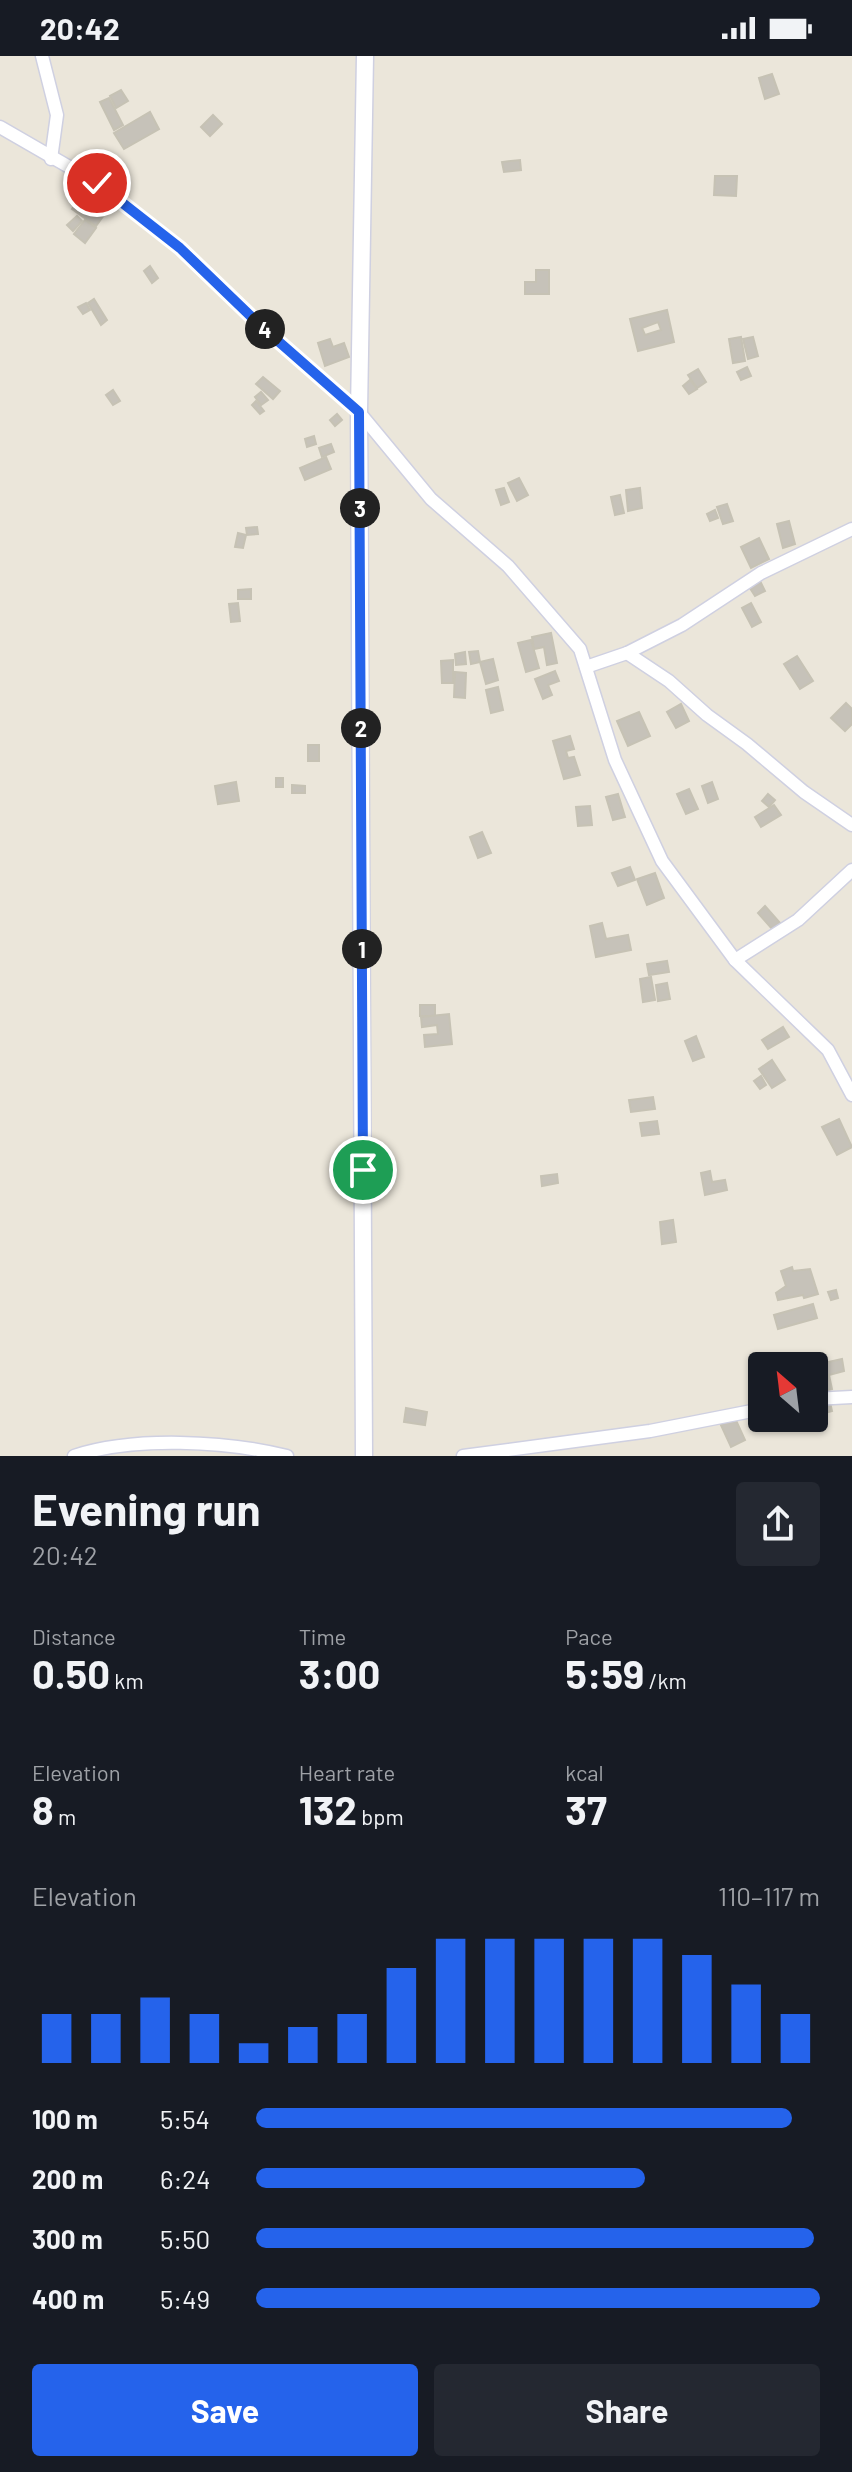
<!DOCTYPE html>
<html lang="en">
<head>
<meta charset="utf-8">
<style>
  body { margin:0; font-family:Barlow,sans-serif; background:#242831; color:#f1f3f6; height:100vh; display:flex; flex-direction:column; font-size:30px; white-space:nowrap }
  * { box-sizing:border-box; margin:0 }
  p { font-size:26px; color:#9ea1a6 }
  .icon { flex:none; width:44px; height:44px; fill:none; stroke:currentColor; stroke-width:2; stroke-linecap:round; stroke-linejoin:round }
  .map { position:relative; height:1400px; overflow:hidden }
  .panel { display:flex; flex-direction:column; background:#171b24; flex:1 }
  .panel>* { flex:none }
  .needle { width:52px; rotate:332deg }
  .fabs { position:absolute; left:748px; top:1296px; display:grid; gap:16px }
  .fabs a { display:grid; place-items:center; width:80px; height:80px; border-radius:8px; background:#171b24; box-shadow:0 2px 6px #0004; font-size:40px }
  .pin { position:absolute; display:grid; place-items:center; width:68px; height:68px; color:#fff; margin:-34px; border:4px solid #fff; border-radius:50%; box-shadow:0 2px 8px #0007 }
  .km { position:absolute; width:40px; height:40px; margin:-20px; border-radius:50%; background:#222; color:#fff; font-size:22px; line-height:40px; text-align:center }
  .round { display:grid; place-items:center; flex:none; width:84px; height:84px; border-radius:8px; background:#242831 }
  .headline { display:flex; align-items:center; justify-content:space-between; height:136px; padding:0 32px }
  h1 { font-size:44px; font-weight:700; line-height:60px }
  .figures { display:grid; grid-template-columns:repeat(3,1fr); gap:12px; height:136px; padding:8px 32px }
  .figures div { display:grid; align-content:center }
  .figures b { font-size:40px; font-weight:700 }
  .figures small { font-size:22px; font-weight:400 }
  .figures p { font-size:22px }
  .chart { height:224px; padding:16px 32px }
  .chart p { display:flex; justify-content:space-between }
  .chart svg { width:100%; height:144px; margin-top:8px; stroke:#2563eb; stroke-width:6 }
  .action { display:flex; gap:16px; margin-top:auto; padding:16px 32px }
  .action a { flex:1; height:92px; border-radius:8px; background:#2563eb; color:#fff; font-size:32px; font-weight:700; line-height:92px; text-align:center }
  .action a+a { background:#242831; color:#f1f3f6 }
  ul { padding:0 32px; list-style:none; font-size:26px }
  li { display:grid; grid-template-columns:128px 96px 1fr; align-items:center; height:60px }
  li i { height:20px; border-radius:10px; background:#2563eb }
  .status { display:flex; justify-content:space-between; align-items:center; height:56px; padding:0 40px; background:#171b24; direction:ltr }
  .status svg { height:22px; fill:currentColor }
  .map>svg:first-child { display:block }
  .building { fill:#c6c2b9; stroke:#c6c2b4; stroke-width:2; fill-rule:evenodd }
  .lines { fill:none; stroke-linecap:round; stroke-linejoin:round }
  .minor-casing { stroke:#cfd0e1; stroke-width:15 }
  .tertiary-casing { stroke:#cfd0e1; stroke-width:19 }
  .minor { stroke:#fff; stroke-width:12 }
  .tertiary { stroke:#fff; stroke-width:16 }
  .route-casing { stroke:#fff; stroke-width:16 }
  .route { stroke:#2563eb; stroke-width:10 }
</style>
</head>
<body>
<div class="status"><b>20:42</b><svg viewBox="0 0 49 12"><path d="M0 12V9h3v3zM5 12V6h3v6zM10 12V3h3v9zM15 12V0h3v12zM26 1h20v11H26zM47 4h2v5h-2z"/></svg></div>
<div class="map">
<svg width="852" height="1400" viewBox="0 0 852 1400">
  <rect width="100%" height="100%" fill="#ebe6da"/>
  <g class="building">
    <path d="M772,18l7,20 -14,5 -6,-21z"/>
    <path d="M121,34l7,11 -12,7 -6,-12z"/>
    <path d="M109,42l14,27 -9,5 -14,-28z"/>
    <path d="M150,56l9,17 -35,20 -10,-16z"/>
    <path d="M213,59l9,9 -12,12 -9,-9z"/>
    <path d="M520,104l1,10 -17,2 -2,-10z"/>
    <path d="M715,120h22l-1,20 -22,-1z"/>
    <path d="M80,142l24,17 -8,11 -24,-17z"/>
    <path d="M77,160l5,5 -9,10 -6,-6z"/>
    <path d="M85,164l11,8 -11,15 -11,-9z"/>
    <path d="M150,210l8,12 -6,5 -8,-12z"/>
    <path d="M536,214h13v24h-24v-12h11z"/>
    <path d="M94,243l13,21 -6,5 -13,-22z"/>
    <path d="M86,247l4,7 -7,4 -5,-7z"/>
    <path d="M667,254l7,32 -36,9 -8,-32zM658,266l3,8 -16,5 -3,-7z"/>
    <path d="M741,281l4,24 -12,2 -4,-24z"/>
    <path d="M753,281l5,19 -10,3 -5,-20z"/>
    <path d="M330,283l3,8 11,-4 5,14 -24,9 -7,-23z"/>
    <path d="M747,311l4,9 -10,4 -4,-8z"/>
    <path d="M698,313l8,13 -9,6 -9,-13z"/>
    <path d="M263,321l17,14 -7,8 -17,-15z"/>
    <path d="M690,324l7,9 -8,5 -6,-8z"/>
    <path d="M113,334l7,11 -7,4 -7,-10z"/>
    <path d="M261,336l7,8 -7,5 -6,-8z"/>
    <path d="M256,345l8,10 -4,3 -8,-9z"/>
    <path d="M337,358l5,6 -7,6 -5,-6z"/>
    <path d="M314,380l2,8 -9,3 -2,-8z"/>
    <path d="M331,388l3,8 -12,5 -3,-9z"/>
    <path d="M326,401l5,12 -26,11 -5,-12z"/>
    <path d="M519,422l9,17 -11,6 -9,-18z"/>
    <path d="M504,432l5,14 -8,3 -5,-15z"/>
    <path d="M640,432l2,20 -14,3 -2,-21z"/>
    <path d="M620,439l4,18 -9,2 -4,-18z"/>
    <path d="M727,448l6,17 -10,3 -6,-17z"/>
    <path d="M715,454l3,8 -8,3 -3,-7z"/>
    <path d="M789,465l6,23 -12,4 -6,-24z"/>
    <path d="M257,471l1,7 -11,1 -1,-7z"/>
    <path d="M238,477l8,2 -3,13 -8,-1z"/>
    <path d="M759,482l10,21 -18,9 -10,-21z"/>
    <path d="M759,523l6,12 -10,5 -7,-11z"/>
    <path d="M251,533v10h-13v-9z"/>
    <path d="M238,547l2,18 -9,1 -2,-18z"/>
    <path d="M751,547l10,19 -9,5 -10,-19z"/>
    <path d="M551,577l6,30 -10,2 -3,-18 -10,2 -2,-12z"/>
    <path d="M531,584l8,28 -13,4 -8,-29z"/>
    <path d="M478,595l2,11 -9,2 -2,-12z"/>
    <path d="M465,596l1,12 -10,1 -1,-11z"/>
    <path d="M797,600l16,25 -13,8 -16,-25z"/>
    <path d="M493,603l5,21 -12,4 -6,-22z"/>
    <path d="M453,604v23h-11l-1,-22z"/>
    <path d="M555,615l4,10 -11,4 4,10 -9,4 -8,-20z"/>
    <path d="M455,616l11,1 -1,25 -11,-1z"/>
    <path d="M498,631l5,23 -12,3 -5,-23z"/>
    <path d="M846,647l6,6v15l-7,7 -14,-13z"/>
    <path d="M681,648l8,17 -13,7 -9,-16z"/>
    <path d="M639,656l11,24 -22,10 -11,-25z"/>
    <path d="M570,680l4,13 -8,2 2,7 6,-1 6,18 -16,4 -11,-38z"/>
    <rect x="308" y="689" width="11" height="16"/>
    <rect x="276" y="722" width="7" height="9"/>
    <path d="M236,726l3,19 -21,3 -3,-18z"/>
    <path d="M712,726l6,17 -10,4 -6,-17z"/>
    <path d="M292,729l13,1v7h-13z"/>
    <path d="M689,733l9,20 -12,5 -9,-20z"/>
    <path d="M618,738l7,23 -12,3 -7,-23z"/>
    <path d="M768,738l7,6 -6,7 -7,-6z"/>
    <path d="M774,749l7,10 -20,12 -6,-10z"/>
    <path d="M590,750l2,19 -14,1 -2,-19z"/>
    <path d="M482,776l9,21 -13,5 -8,-21z"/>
    <path d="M630,811l5,13 -17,6 -6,-13z"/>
    <path d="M655,817l9,25 -17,7 -10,-26z"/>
    <path d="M765,850l15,17 -7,7 -15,-17z"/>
    <path d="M602,867l4,16 22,-4 3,15 -35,7 -6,-31z"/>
    <path d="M667,905l2,11 -20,3 -2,-11z"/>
    <path d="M651,921l4,23 -12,2 -3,-23z"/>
    <path d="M667,927l3,16 -12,2 -2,-16z"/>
    <rect x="420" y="949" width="15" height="11"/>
    <path d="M449,958l3,30 -27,3 -1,-12 14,-1 -1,-9 -15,2 -1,-10z"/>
    <path d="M783,971l6,10 -21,12 -6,-9z"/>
    <path d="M696,980l8,21 -11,4 -8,-20z"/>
    <path d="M772,1004l13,20 -13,8 -13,-19z"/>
    <path d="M761,1020l5,9 -6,4 -6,-8z"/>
    <path d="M653,1041l2,12 -24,3 -2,-12z"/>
    <path d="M839,1063l13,28 -15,8 -15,-28z"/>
    <path d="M657,1065l2,13 -17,2 -2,-13z"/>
    <path d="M710,1115l2,11 13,-2 2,10 -22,5 -4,-22z"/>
    <path d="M557,1118l1,9 -16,3 -1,-10z"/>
    <path d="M673,1164l3,22 -14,2 -2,-22z"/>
    <path d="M792,1211l1,4 17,-2 8,25 -14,4 -1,-3 -25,5 -2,-7 10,-7 -5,-15z"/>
    <path d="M836,1234l2,8 -7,2 -3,-8z"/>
    <path d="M813,1248l4,14 -39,11 -4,-14z"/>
    <path d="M842,1303l2,12 -15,4 3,14 -11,3 -6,-27z"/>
    <path d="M829,1342l3,13 -18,5v-14z"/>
    <path d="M406,1352l21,4 -2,13 -21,-3z"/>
    <path d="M734,1360l11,24 -14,7 -11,-24z"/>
    <path d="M800,1362h11l2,8 -10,3z"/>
  </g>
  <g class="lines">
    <g class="minor-casing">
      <g id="minor">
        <path d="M42,0l15,59 -6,44"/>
        <path d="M0,71l97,56 83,65 82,79 97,85 72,87 77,67 72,83 35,111 47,101 73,99 93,90 24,45"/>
        <path d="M627,597l42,28 38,34 40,29 57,48 48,33"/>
        <path d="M586,611l41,-14 55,-28 79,-52 91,-44"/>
        <path d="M735,904l63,-40 54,-50"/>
        <path d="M814,1343l38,-2"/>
        <path d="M74,1400c60,-20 152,-15 213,0"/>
        <path d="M463,1400l187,-25 112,-22"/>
      </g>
    </g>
    <g class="tertiary-casing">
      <path id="tertiary" d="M364,1400l-5,-1044 6,-356"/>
    </g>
    <use href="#minor" class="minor"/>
    <use href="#tertiary" class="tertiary"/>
  </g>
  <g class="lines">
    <g class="route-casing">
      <path id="route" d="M97,127l83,65 82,79 97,85 4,758"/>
    </g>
    <use href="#route" class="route"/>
  </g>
</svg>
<div class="fabs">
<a><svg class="needle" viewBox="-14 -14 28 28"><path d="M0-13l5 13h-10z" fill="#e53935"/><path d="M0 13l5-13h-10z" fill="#9ea1a6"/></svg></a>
</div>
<div class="pin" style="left:363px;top:1114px;background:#1e9e55"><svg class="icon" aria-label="arrive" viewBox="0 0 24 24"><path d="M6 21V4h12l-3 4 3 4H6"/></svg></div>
<div class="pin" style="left:97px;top:127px;background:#d93025"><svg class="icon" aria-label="check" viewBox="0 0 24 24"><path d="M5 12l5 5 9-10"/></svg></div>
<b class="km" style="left:362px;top:893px">1</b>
<b class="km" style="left:361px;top:672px">2</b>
<b class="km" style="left:360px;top:452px">3</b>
<b class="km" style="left:265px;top:273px">4</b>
</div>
<section class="panel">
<div class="headline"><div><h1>Evening run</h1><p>20:42</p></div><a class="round"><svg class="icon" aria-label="share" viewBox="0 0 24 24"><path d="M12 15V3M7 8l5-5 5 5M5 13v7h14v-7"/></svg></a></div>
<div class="figures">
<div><p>Distance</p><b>0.50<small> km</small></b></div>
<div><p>Time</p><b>3:00</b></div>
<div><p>Pace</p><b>5:59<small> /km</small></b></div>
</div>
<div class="figures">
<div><p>Elevation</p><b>8<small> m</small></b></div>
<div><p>Heart rate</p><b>132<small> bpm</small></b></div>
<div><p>kcal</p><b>37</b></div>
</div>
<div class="chart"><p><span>Elevation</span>110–117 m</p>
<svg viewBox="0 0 160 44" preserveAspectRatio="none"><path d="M5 44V29M15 44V29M25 44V24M35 44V29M45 44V38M55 44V33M65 44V29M75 44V15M85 44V6M95 44V6M105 44V6M115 44V6M125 44V6M135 44V11M145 44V20M155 44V29"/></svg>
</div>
<ul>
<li><b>100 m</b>5:54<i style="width:95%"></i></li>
<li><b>200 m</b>6:24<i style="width:69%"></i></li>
<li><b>300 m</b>5:50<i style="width:99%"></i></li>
<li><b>400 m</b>5:49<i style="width:100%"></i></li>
</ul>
<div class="action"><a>Save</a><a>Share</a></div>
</section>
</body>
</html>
